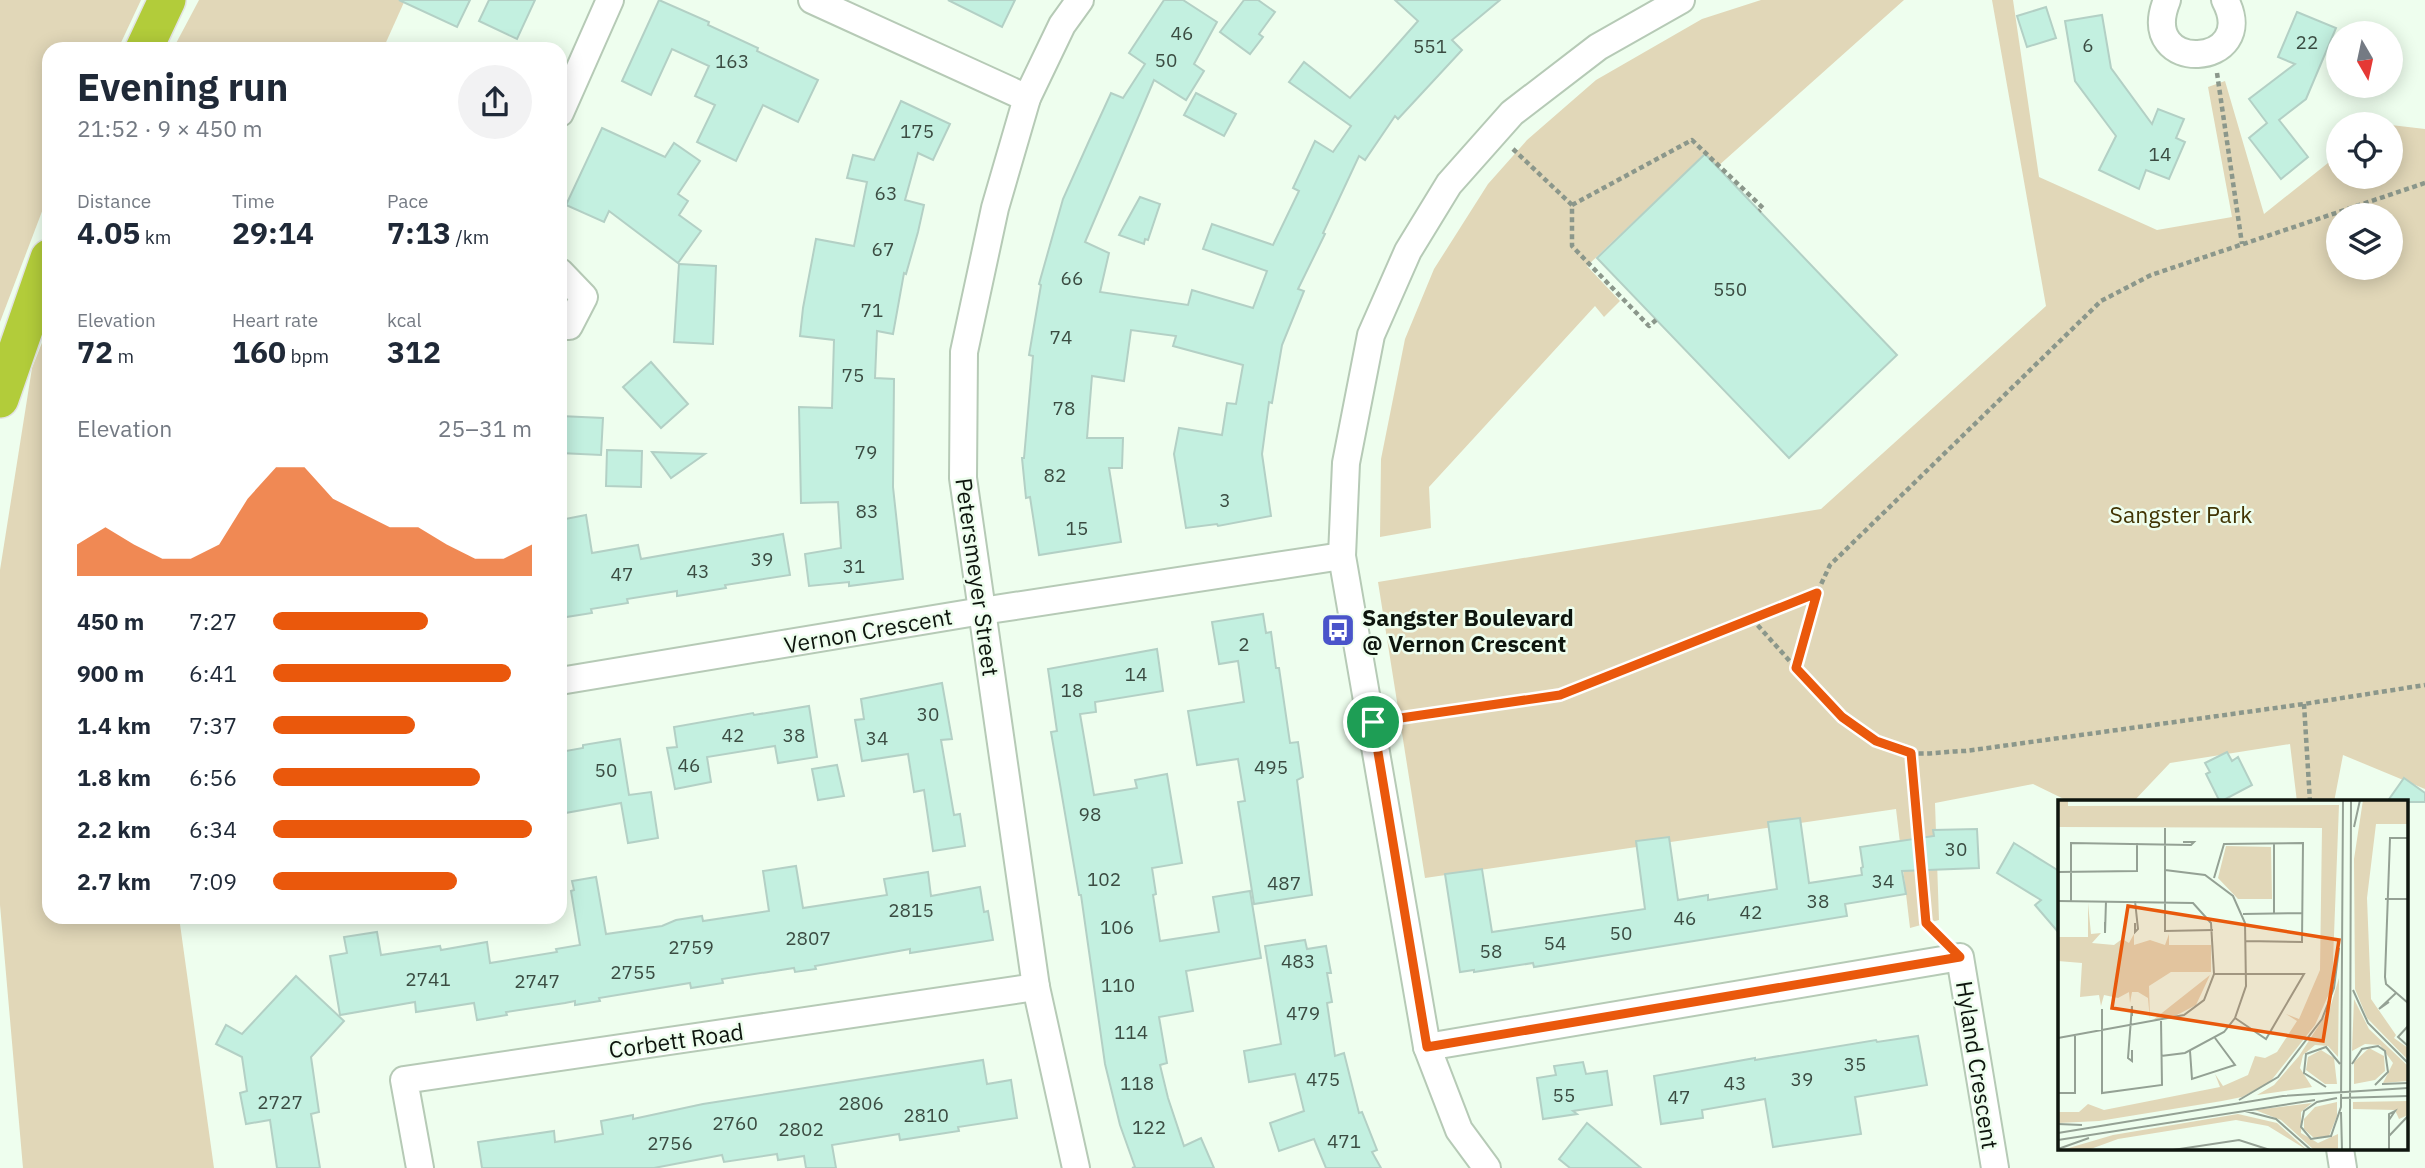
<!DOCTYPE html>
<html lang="en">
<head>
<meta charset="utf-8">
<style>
  body { margin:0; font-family:"IBM Plex Sans",sans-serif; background:#f2f2f3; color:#1f2937; height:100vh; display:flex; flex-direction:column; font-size:26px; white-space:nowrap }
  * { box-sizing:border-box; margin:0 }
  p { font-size:23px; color:#747a83 }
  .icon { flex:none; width:38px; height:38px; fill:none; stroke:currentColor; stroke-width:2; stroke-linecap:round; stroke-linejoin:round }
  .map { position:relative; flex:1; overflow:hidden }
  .drawer { position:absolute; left:42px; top:42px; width:525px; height:882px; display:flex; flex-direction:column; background:#fff; border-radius:21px; box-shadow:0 4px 18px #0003 }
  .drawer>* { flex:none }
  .needle { width:46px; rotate:171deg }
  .controls { position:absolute; left:2326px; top:21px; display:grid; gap:14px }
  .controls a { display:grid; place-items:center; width:77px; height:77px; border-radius:50%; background:#fff; box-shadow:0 4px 18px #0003; font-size:35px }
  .pin { position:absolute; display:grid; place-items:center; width:60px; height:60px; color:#fff; margin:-30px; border:4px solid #fff; border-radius:50%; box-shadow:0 2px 7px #0007 }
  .round { display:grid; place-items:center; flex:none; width:74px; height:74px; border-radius:37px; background:#f2f2f3 }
  .headline { display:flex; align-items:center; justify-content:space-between; height:119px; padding:0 35px }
  h1 { font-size:38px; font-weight:800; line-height:52px }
  .stats { display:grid; grid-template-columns:repeat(3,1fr); gap:10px; height:119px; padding:7px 35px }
  .stats div { display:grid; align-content:center }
  .stats b { font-size:30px; font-weight:800 }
  .stats small { font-size:19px; font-weight:400 }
  .stats p { font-size:19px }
  .chart { height:196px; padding:14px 35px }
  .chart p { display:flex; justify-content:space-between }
  .chart svg { width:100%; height:126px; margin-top:7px; fill:#ea580c; opacity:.7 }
  ul { padding:0 35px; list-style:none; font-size:23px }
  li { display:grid; grid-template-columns:112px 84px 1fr; align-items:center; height:52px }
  li i { height:18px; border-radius:9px; background:#ea580c }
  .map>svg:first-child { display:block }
  .green { fill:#e1d7b8; fill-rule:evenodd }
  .building { fill:#c3f0e0; stroke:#b3d0c5; stroke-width:2 }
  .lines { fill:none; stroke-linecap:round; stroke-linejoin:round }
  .minor-casing { stroke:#b6cab6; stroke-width:30 }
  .highway-casing { stroke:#e2e3e2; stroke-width:40 }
  .path { stroke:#8b978b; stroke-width:4.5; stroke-dasharray:5 3.5; stroke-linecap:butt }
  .minor { stroke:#fff; stroke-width:26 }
  .highway { stroke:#b2cc3a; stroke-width:37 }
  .route-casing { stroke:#fff; stroke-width:14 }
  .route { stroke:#ea580c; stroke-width:9 }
  .labels { text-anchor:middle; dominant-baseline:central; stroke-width:5; stroke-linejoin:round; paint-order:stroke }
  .number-label { font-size:19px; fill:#3b4c42 }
  .park-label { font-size:23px; fill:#413403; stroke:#eefeee }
  .street-label { font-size:23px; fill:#0e150e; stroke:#eefeee }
  .poi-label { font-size:23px; font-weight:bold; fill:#0e150e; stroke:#eefeee; text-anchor:start }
  .inset-road { fill:none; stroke:#94a194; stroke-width:2 }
  .view { fill:#e8590c; fill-opacity:0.15; stroke:#e8590c; stroke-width:3.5 }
  .inset-edge { fill:none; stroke:#0e150e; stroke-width:3.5 }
</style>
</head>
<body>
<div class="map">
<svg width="2425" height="1168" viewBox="0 0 2425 1168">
  <rect width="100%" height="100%" fill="#eefeee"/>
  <g class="green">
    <path d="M0,0h141l-23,49h-69v144l-49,129z"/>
    <path d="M199,0h206l-22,49h-210z"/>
    <path d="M1761,0h143l-187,167 -13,-12 -117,111 33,35 -16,16 -9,-11 -166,181 2,41 -51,9 1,-78 24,-120 29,-70 54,-85 39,-44 69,-60 106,-61z"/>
    <path d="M1992,0h21l26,177 118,53 75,-13 -24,-130 17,-6 39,133 74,-59v22h52l1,-52 34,4v660l-82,-34 -9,47h-37l-7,-58 -120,19 -37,39h-63l-37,-18 -98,19 4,117 -29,8 -14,-119 -471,69 -47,-296 443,-73 225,-203zM2338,215h52v53h-52z"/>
    <path d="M49,325v592h130l35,251h-191l-23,-263v-335l32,-202z"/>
  </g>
  <g class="building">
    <path d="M399,0h71l-13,27z"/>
    <path d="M489,0h46l-18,39 -38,-18z"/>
    <path d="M659,0l50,22 -1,3 50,23 -1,3 61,29 -20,42 -35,-17 -27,56 -39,-19 18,-37 -20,-9 14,-30 -37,-17 -21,46 -29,-14z"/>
    <path d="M948,0h67l-13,27z"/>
    <path d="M1164,0h19l34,22 -23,42 10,7 -18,29 -32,-20 -69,162 24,11 -9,39 88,13 4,-15 61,18 14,-37 -64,-22 9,-25 61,21 26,-54 -6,-3 22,-47 18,11 18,-26 -62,-44 15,-20 46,36 68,-77 -23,-21h105l-48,40 10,10 -64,69 -3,-3 -30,44 -6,-4 -36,77 2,1 -27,55 6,2 -22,54 -10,58 -3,-1 -7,52 9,62 -53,10 -1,-2 -31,4 -12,-74 5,-26 43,7 5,-32 9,1 7,-39 -70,-19 3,-10 -45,-6 -7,51 -32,-5 -5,62h36l-1,30h-13l12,74 -82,13 -9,-58 -4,1 -4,-40h2l9,-102 -4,-1 12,-70 -2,-1 24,-85 26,-58 22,-48 12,5 22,-34 -16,-11z"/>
    <path d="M1244,0h14l17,12 -16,22 4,3 -13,17 -30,-22z"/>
    <path d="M2046,7l10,31 -29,9 -10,-31z"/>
    <path d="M2297,12l39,16 -30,71 -27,21 29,37 -27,22 -32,-41 18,-15 -18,-24 46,-35 -17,-7z"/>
    <path d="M2102,15l9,53 41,56 6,-15 26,10 -8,19 9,4 -16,37 -23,-9 -7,19 -40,-19 17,-34 -41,-55 -10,-60z"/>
    <path d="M1196,93l40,21 -12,22 -40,-21z"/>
    <path d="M901,101l49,23 -17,36 -15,-7 -13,47 19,5 -6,27 -12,42 -2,-1 -11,61 -16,-3 -2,47 19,1 -1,108 10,92 -54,7v-4l-40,4 -4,-32 36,-6 -3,-46 -37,1 -2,-96 33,1 2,-68 -34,-4 3,-28 13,-69 38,7 13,-64 -20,-4 6,-23 21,5z"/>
    <path d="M602,128l63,29 9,-14 26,18 -22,33 10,7 -9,14 22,16 -23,32 -69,-52 -5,11 -38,-17z"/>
    <path d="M1705,154l192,201 -108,103 -192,-200z"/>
    <path d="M1140,197l20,7 -12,36 -3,-1 -1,5 -25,-9z"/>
    <path d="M679,264l37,2 -3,78 -39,-2z"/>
    <path d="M651,362l37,42 -27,24 -38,-41z"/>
    <path d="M560,416l43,2 -2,37 -41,-2z"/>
    <path d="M607,450l35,1 -1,36 -35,-1z"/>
    <path d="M652,452l53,2 -34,24z"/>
    <path d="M586,515l6,38 46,-8 3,14 142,-25 7,41 -65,10 1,3 -49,8v-5l-50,8 1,4 -37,6 1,4 -32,5v-98z"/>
    <path d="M1263,614l3,19 5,-1 5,36h3l11,75 8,-1 5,35 -6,3 15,115 -58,9 -16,-102 7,-1 -7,-42 -41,6 -9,-54 56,-9 -6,-41 -19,3 -7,-42z"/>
    <path d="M1157,649l6,42 -68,11 1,10 -16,2 14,81 43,-7 -2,-8 32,-6 15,89 -30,5 4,26 -3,1 7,46 59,-9 -6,-35 37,-6 11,67 -75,13 7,40 -34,6 8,46 -7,2 8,33 16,48 17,-8 13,30h-82l3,-1 -15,-42 -15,-61 -24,-169h-2l-28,-163 6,-1 -9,-62z"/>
    <path d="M942,683l10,56 -11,1 13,75 6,-1 5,32 -32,5 -9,-61 -10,2 -6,-38 -46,7 -7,-41 9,-1 -3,-20z"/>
    <path d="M809,706l8,51 -39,6 -3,-17 -68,11 4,25 -36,7 -8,-41 10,-1 -3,-20 79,-14 1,2z"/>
    <path d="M620,739l9,56 22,-3 7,46 -30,5 -7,-40 -61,11v-62l23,-4v-3z"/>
    <path d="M2227,752l5,9 6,-4 14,28 -32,17 -14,-28 4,-2 -5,-9z"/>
    <path d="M837,765l7,31 -26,4 -6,-31z"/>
    <path d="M2404,778l21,15v9h-38z"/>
    <path d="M1800,818l9,65 53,-8 -1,-7 2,-1 -3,-20 74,-11 -1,-6 44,-1 2,39 -77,3 4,23 -61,10 2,12 -313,51 -1,-4 -59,9v-2l-14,2 -15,-98 37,-5 10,63 153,-23 -9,-68 33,-4 9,63 30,-5v5l69,-11 -9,-67z"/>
    <path d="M2014,843l45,28v62l-24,-28 6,-5 -44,-27z"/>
    <path d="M796,866l7,42 84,-13 -3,-16 44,-7 3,24 49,-9 4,25 4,-1 5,29 -83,13v-4l-95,17 1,3 -21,3 -1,-4 -72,11 1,4 -32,5 -1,-5 -91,15 1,3 -25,4v-4l-10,2 -59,9 1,3 -30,5 -3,-17 -58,9 -1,-10 -75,13 -10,-59 17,-3 -3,-16 33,-5 4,23 59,-9 1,4 46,-8 3,21 67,-11 -1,-3 24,-4 -9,-54 3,-1 -2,-9 24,-4 10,57 56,-8 14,-6 26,-4 1,5 66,-10 -6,-40z"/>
    <path d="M1305,940l2,9 19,-3 5,27h-4l5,29 -5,1 8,53 9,-3 15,60 3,-1 15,38 -5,2 9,16h-55l-12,-29 -35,12 -9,-28 34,-12 -9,-37 -46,8 -5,-31 37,-7 -16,-98z"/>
    <path d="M296,976l48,45 -33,36 8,55 -8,2 9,54h-43l-7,-48 -24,4 -6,-31 7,-2 -5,-34 -26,-13 10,-19 16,9z"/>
    <path d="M1918,1036l9,49 -72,12 6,37 -88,13 -8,-48 -63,11 1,8 -42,6 -7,-48 101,-18v2l121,-20 1,2z"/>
    <path d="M983,1060l4,24 24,-4 6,38 -59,9 1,4 -59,9 -1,-6 -67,11 4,23h-30l-2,-12 -26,4 -1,-6 -53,8 -2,-7 -68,13h-172l-4,-26 76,-11 1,11 48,-8 -2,-13 32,-6v4l70,-15z"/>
    <path d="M1583,1062l3,12 21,-3 5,34 -39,6 4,3 -34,5 -6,-41 19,-3 -2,-9z"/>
    <path d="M1587,1123l54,45h-71l-11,-9z"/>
  </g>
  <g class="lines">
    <g class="minor-casing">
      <g id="minor">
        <path d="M812,0l215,98"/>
        <path d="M2167,0c-31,76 94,68 58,0"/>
        <path d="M560,113l50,-113"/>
        <path d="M560,272l24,25 -15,29h-9"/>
        <path d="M560,681l422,-70 360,-55"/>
        <path d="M1427,1047l533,-90 35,211"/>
        <path d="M2340,1149l3,19"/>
        <path d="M420,1168l-16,-88 632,-93"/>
        <path d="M1076,1168l-40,-181 -73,-509 1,-126 31,-144 32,-110 35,-73 18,-25"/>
        <path d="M1487,1168l-28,-38 -32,-83 -85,-491 4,-93 25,-128 37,-84 41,-67 63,-71 86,-66 83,-47"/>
      </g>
    </g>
    <g class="highway-casing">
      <g id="highway">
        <path d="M144,49l23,-49"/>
        <path d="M0,399l49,-141"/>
      </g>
    </g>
    <g class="path">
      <path d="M2217,73l25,171"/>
      <path d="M1513,149l59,56v41l77,80 7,-6"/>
      <path d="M2425,183l-274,92 -50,26 -271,264 -13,28 -21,75c31,33 68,79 116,85 17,2 36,-2 54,-2l338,-47 121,-19"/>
      <path d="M1572,205l120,-65 71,68 -4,3"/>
      <path d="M1752,619l44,49"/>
      <path d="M2304,704l6,98"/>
      <path d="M1394,719l166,-24 256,-101"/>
      <path d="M1911,753l15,170 11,11"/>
    </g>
    <use href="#minor" class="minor"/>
    <use href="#highway" class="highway"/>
  </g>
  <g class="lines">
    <g class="route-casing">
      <path id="route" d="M1817,593l-21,75 46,49 34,24 35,12 15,170 34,34 -533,90 -54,-325 187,-27z"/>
    </g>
    <use href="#route" class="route"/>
  </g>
  <defs>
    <g id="bus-square" transform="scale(1.75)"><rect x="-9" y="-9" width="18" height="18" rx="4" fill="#4a54ca" stroke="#eefeee"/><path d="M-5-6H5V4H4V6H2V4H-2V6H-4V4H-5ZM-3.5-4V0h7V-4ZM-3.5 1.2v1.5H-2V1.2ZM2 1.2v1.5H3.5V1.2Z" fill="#fff"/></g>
  </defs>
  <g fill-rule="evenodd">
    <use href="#bus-square" x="1338" y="630"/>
  </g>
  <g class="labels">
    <g class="number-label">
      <text x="1182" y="33">46</text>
      <text x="2307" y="42">22</text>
      <text x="2088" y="45">6</text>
      <text x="1430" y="46">551</text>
      <text x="1166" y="60">50</text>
      <text x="732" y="61">163</text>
      <text x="917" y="131">175</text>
      <text x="2160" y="154">14</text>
      <text x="886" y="193">63</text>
      <text x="883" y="249">67</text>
      <text x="1072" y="278">66</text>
      <text x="1730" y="289">550</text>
      <text x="872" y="310">71</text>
      <text x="1061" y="337">74</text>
      <text x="853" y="375">75</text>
      <text x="1064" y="408">78</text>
      <text x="866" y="452">79</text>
      <text x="1055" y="475">82</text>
      <text x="1225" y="500">3</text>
      <text x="867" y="511">83</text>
      <text x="1077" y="528">15</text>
      <text x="762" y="559">39</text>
      <text x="854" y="566">31</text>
      <text x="698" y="571">43</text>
      <text x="622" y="574">47</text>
      <text x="1244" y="644">2</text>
      <text x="1136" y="674">14</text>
      <text x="1072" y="690">18</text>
      <text x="928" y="714">30</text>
      <text x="733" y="735">42</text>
      <text x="794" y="735">38</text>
      <text x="877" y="738">34</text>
      <text x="689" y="765">46</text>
      <text x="1271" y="767">495</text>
      <text x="606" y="770">50</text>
      <text x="1090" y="814">98</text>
      <text x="1956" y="849">30</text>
      <text x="1104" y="879">102</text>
      <text x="1883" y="881">34</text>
      <text x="1284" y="883">487</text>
      <text x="1818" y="901">38</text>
      <text x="911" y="910">2815</text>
      <text x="1751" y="912">42</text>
      <text x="1685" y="918">46</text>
      <text x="1117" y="927">106</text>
      <text x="1621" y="933">50</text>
      <text x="808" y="938">2807</text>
      <text x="1555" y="943">54</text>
      <text x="691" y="947">2759</text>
      <text x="1491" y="951">58</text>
      <text x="1298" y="961">483</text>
      <text x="633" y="972">2755</text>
      <text x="428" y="979">2741</text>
      <text x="537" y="981">2747</text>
      <text x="1118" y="985">110</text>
      <text x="1303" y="1013">479</text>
      <text x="1131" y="1032">114</text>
      <text x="1855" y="1064">35</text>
      <text x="1323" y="1079">475</text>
      <text x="1802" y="1079">39</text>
      <text x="1137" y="1083">118</text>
      <text x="1735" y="1083">43</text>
      <text x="1564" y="1095">55</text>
      <text x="1679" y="1097">47</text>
      <text x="280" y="1102">2727</text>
      <text x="861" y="1103">2806</text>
      <text x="926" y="1115">2810</text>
      <text x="735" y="1123">2760</text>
      <text x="1149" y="1127">122</text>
      <text x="801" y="1129">2802</text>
      <text x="1344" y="1141">471</text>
      <text x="670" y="1143">2756</text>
    </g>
    <g class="park-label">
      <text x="2181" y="514">Sangster Park</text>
    </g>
    <g class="street-label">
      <text transform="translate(978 577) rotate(82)">Petersmeyer Street</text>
      <text transform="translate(868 630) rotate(-10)">Vernon Crescent</text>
      <text transform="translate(676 1040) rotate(-8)">Corbett Road</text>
      <text transform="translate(1978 1065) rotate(81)">Hyland Crescent</text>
    </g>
    <g class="poi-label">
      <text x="1362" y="617">Sangster Boulevard<tspan x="1362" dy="26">@ Vernon Crescent</tspan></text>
    </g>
  </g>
  <g transform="translate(2058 800)">
    <rect width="350" height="350" fill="#eefeee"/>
    <path d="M0,0h10v6l271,-1 -7,182 -17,38 -45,57 -28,15 -20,4 -123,20 -41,2v-11h21l9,-8 16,6 116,-23 -5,-13 8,12 25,-11 7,-19 10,2 12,-6 20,-31 -11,-7 13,5 21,-49 2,-142 -264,-1zM305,0h45v24h-32l-9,74 4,101 25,36 -2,3 14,10v12l-41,-42 -12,-29 -1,-130zM168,46l45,1 1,52h-34l-20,-21zM30,103l3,31 10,-1 -9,10 22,2 8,-6 7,4 5,-9v11l16,-5 15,5 4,-11v11h42v27h-40l-22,14 1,34 -2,-22 -10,-6h-6l-2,11 -1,-11 -11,6 -14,-3 -3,11 -2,-11 -19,2 2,-34 -24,-2v-24h30zM152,175l-14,30 -21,11 -22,4zM281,178l-1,79 -10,-11 -13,-1 -12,10 -3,13 12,19 -55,8 17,-10 25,-29 31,-48zM296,199l15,30 39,37v15l-25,2 10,-20 -13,-18 -15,-1 -13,7zM311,248l15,8 1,15 -10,9 -21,4v-22zM263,250l13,8 3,26h-12l-19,-14 2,-13zM350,301v14l-9,4 -4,-9 -42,-1v-7zM279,302v14l-8,20 -15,2 -10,-9v-10l11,-12zM254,303l-11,9v21l17,10 20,-9v16h-24l-33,-30 -26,-10zM180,314l39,9 30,27 -39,-24 -32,-6 -118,19 -30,11h-26l51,-15z" fill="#e1d7b8"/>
    <path class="inset-road" d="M296,27l6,-27M107,28v103l48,-1M350,38h-18l-5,139 1,7 22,19M216,44v69M0,72l79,-1v-28M156,78l10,-34 79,-1 -1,99 -56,-1M327,99h23M0,101l135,2 18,20 3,51 -10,26 -20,15 -126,23M13,101v-58l120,2 3,-3h-11M77,101l3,28 -3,3v-9M185,114l59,-1M47,122v11l1,-32M156,174h90l-38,65 -31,-21M295,190l15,33 40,40M331,202l-10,7 17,-16M74,216v-10l-4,52 4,3v-11M44,220v-11v84l60,-8 -1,-64M350,226l-10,11 10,9M132,251l2,28 43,-14 -20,-27M103,256l24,-3 39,-21 11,-14 11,-32 -1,-63 -12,-27 -28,-21 -40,-5M294,264l10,-15 16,-3 7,5 3,21 -13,13M324,284l26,-1M268,287l-22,-14 2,-19 20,-7 14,17M0,293h17v-57M279,298l-20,4 -13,9 -3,16 10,12 20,-3 10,-29 2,-307M282,298l68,-2M181,300l39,-23 44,-58 12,-31 5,-40M292,307v43M292,307l1,-307M187,311l31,8 35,31M283,312l1,38M0,324l24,1M0,333l225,-37 125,-8M331,336l19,-20M0,340l257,-40M0,349l31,-11M115,350l66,-10 31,10M331,350v-36l6,-3 -6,9"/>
    <path class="view" d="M70,106l211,34 -16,101 -211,-33z"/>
    <rect width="350" height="350" class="inset-edge"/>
  </g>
</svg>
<div class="controls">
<a><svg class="needle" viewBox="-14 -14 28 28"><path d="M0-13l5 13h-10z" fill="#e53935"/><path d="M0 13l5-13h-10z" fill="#747a83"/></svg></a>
<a><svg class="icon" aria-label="locate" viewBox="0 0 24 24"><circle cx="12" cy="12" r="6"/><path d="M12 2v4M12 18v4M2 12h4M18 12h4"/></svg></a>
<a><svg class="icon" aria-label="layers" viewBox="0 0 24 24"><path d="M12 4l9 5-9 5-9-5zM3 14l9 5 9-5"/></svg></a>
</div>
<div class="pin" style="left:1373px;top:722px;background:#1e9e55"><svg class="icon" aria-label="arrive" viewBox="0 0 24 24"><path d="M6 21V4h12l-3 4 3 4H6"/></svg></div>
<section class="drawer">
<div class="headline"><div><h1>Evening run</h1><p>21:52 · 9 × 450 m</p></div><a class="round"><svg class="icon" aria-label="share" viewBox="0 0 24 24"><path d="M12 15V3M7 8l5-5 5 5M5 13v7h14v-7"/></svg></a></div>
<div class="stats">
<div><p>Distance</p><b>4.05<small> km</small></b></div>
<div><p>Time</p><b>29:14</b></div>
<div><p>Pace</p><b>7:13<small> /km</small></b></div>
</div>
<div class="stats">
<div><p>Elevation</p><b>72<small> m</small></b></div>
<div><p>Heart rate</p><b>160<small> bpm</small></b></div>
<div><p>kcal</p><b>312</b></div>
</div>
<div class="chart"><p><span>Elevation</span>25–31 m</p>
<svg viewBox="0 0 160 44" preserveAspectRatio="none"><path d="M0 44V33L10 27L20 33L30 38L40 38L50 33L60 17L70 6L80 6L90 17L100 22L110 27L120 27L130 33L140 38L150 38L160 33V44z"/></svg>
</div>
<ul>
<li><b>450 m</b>7:27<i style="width:60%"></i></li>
<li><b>900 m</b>6:41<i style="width:92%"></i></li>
<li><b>1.4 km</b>7:37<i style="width:55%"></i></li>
<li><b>1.8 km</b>6:56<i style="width:80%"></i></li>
<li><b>2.2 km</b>6:34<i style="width:100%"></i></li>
<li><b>2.7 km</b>7:09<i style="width:71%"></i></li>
</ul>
</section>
</div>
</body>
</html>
